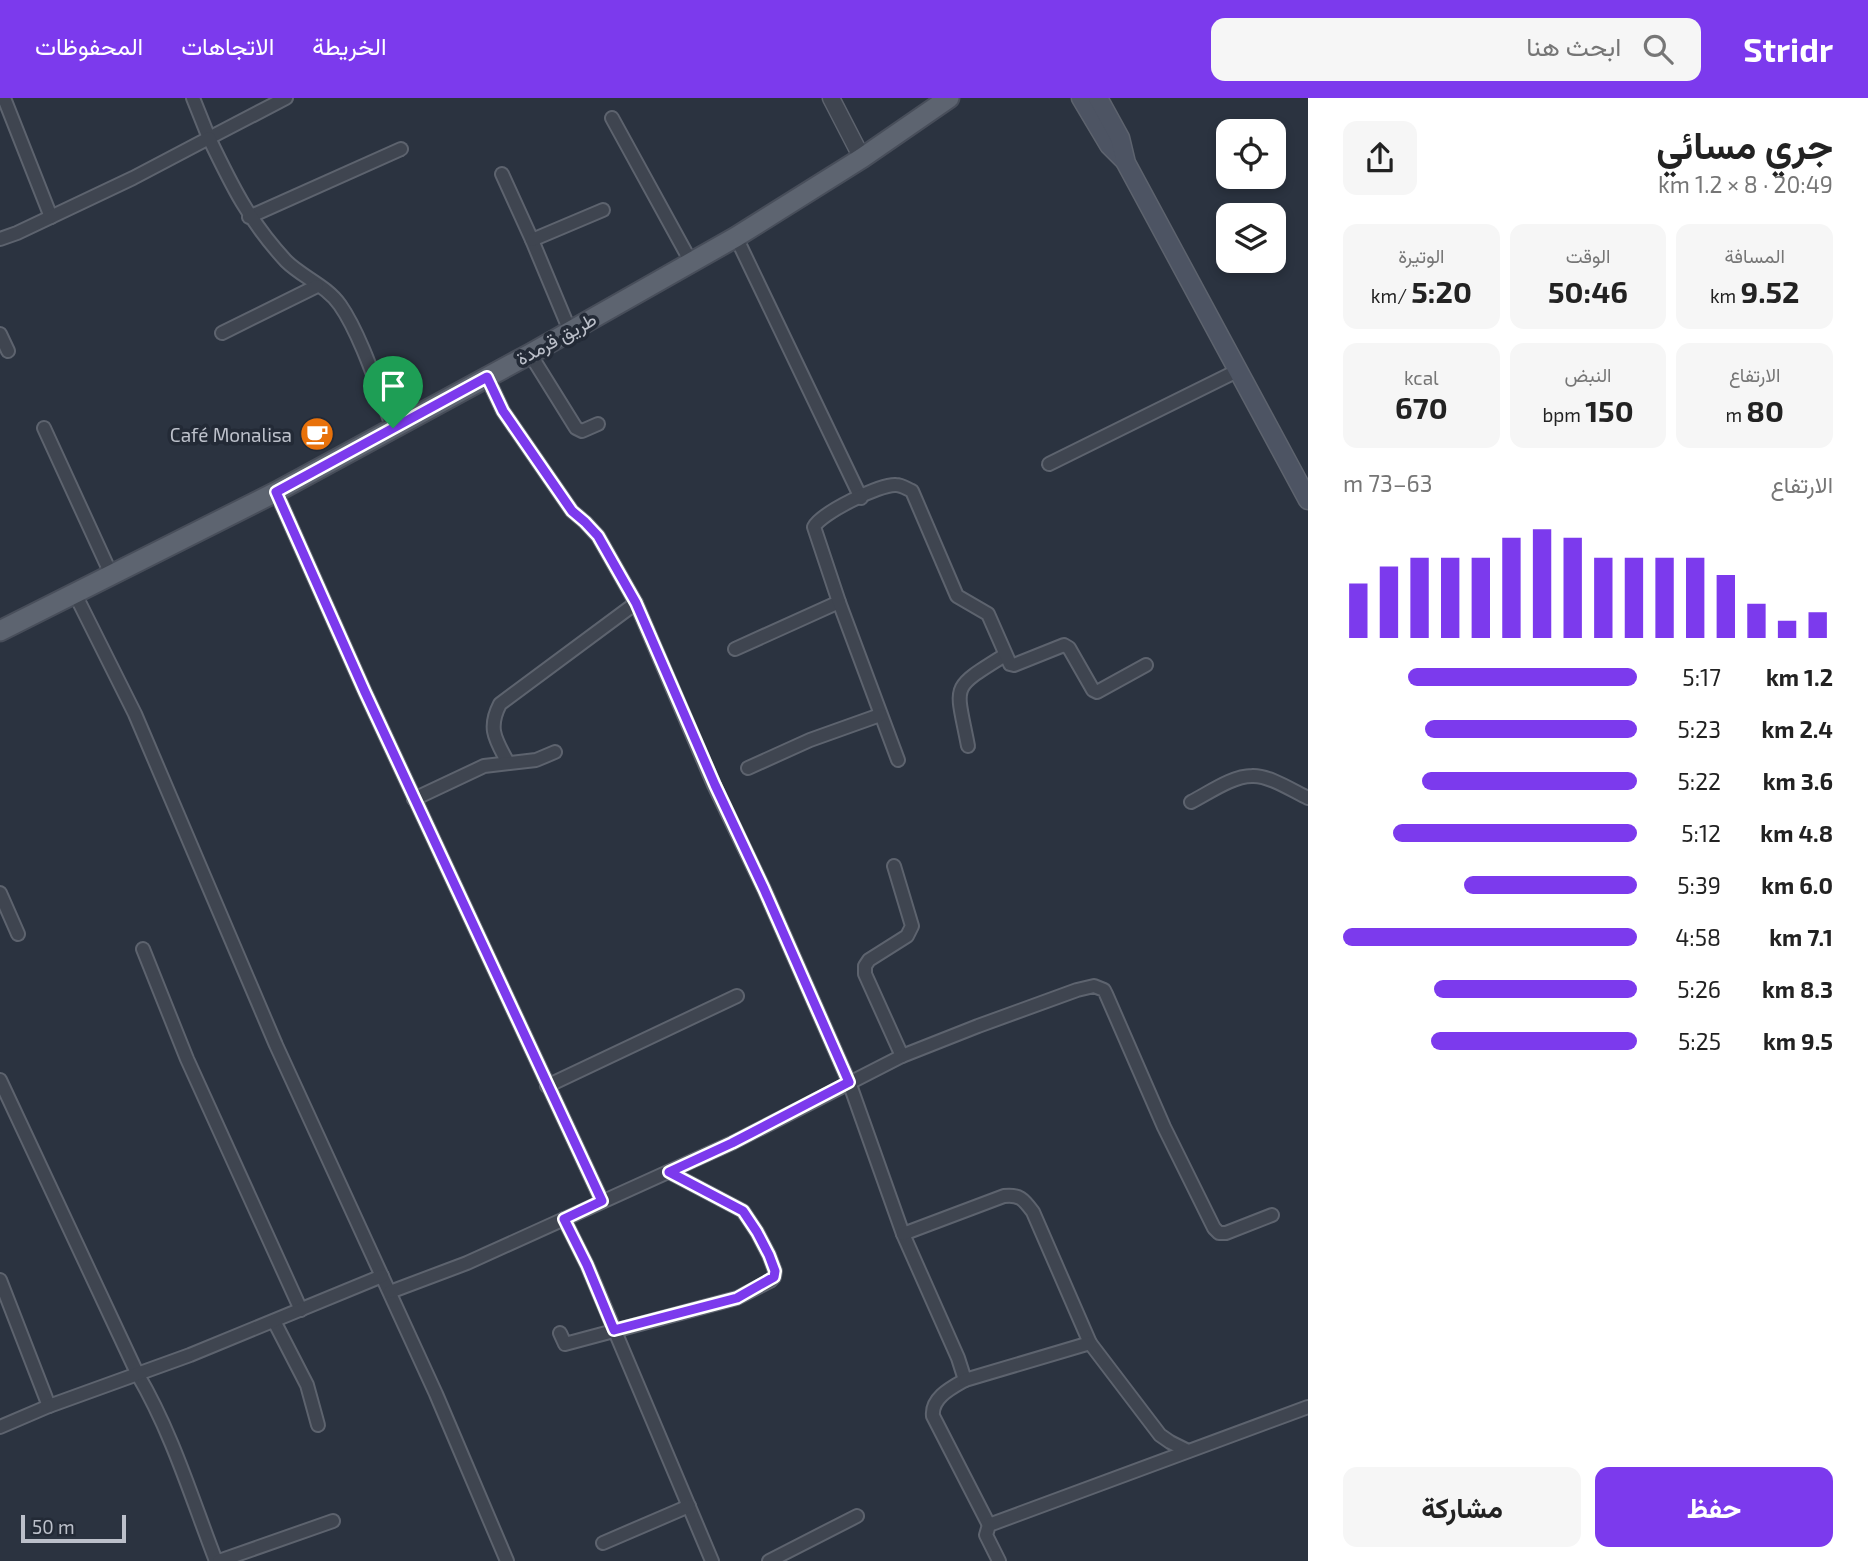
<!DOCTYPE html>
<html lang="ar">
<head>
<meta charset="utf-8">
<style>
  body { margin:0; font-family:"Exo 2",Vazirmatn,sans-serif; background:#f6f6f6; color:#222; direction:rtl; height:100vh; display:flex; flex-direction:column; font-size:26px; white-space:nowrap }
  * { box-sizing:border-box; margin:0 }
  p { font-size:23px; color:#767676 }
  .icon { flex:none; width:38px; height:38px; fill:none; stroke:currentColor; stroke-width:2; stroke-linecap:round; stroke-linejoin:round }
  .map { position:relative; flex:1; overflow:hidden; direction:ltr }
  .details { display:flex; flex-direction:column; background:#fff; width:560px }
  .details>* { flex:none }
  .fabs { position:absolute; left:1216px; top:21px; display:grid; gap:14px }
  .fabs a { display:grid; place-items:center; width:70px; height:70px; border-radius:14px; background:#fff; box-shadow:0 4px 10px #0003; font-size:35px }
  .scale { position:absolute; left:21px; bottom:18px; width:105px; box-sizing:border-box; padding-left:7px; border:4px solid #bcc0ca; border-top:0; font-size:19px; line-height:24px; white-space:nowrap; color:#bcc0ca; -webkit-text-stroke:5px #232a36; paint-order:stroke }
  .pin { position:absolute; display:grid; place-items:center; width:60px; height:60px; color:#fff; margin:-72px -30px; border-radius:50% 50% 50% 0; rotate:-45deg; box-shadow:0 0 7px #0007 }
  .pin .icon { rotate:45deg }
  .round { display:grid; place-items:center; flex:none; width:74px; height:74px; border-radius:14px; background:#f6f6f6 }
  .head { display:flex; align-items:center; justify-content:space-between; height:119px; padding:0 35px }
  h1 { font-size:38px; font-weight:700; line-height:52px }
  .figures { display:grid; grid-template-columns:repeat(3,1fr); gap:10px; height:119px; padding:7px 35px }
  .figures div { display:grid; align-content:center; border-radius:14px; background:#f6f6f6; text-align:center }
  .figures b { font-size:30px; font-weight:700 }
  .figures small { font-size:19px; font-weight:400 }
  .figures p { font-size:19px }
  .chart { height:196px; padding:14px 35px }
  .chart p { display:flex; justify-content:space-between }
  .chart svg { width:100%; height:126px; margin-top:7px; stroke:#7c3aed; stroke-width:6 }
  .action { display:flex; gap:14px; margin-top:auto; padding:14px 35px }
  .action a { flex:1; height:80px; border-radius:14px; background:#7c3aed; color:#fff; font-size:28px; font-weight:700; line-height:80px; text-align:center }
  .action a+a { background:#f6f6f6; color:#222 }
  ul { padding:0 35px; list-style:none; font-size:23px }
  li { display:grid; grid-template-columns:112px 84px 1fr; align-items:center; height:52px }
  li i { height:18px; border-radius:9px; background:#7c3aed }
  header { display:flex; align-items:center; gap:42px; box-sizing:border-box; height:98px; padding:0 35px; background:#7c3aed; color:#fff }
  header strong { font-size:33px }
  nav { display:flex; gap:38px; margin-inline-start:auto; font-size:24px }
  .search { width:490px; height:63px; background:#f6f6f6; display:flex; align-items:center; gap:18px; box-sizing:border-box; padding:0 24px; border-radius:14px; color:#767676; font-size:26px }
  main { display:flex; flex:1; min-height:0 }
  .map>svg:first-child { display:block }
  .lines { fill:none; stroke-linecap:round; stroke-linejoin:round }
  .minor-casing { stroke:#5d636e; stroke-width:16 }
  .tertiary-casing { stroke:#5d636e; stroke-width:19 }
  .secondary-casing { stroke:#5d636e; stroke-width:21 }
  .primary-casing { stroke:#484e5a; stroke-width:23 }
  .minor { stroke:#3f4550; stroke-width:12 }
  .tertiary { stroke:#3f4550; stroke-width:16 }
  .secondary { stroke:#4d5463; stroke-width:18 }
  .primary { stroke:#5d6470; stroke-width:19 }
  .route-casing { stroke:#fff; stroke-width:14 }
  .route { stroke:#7c3aed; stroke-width:9 }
  .labels { text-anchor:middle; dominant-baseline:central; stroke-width:7; stroke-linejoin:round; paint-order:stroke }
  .street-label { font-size:19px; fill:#bcc0ca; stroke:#232a36 }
  .poi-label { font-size:19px; fill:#bcc0ca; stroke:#232a36; text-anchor:end }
</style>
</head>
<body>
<header>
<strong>Stridr</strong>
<div class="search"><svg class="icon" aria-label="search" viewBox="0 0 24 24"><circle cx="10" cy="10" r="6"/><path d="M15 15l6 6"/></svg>ابحث هنا</div>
<nav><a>الخريطة</a><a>الاتجاهات</a><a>المحفوظات</a></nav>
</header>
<main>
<section class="details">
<div class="head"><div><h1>جري مسائي</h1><p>20:49 · 8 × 1.2 km</p></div><a class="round"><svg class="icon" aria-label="share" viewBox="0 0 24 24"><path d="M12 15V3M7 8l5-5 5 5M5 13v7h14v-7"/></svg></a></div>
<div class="figures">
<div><p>المسافة</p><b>9.52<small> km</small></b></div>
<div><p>الوقت</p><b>50:46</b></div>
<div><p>الوتيرة</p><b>5:20<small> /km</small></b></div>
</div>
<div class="figures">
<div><p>الارتفاع</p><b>80<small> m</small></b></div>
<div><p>النبض</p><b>150<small> bpm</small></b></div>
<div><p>kcal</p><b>670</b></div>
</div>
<div class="chart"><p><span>الارتفاع</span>63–73 m</p>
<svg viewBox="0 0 160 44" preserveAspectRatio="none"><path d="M5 44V25M15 44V19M25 44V16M35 44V16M45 44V16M55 44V9M65 44V6M75 44V9M85 44V16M95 44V16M105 44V16M115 44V16M125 44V22M135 44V32M145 44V38M155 44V35"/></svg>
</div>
<ul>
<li><b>1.2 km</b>5:17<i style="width:78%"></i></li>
<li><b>2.4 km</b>5:23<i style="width:72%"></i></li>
<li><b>3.6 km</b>5:22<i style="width:73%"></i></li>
<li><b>4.8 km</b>5:12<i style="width:83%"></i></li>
<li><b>6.0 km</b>5:39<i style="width:59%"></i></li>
<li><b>7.1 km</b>4:58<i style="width:100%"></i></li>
<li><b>8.3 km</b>5:26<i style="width:69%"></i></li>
<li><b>9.5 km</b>5:25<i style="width:70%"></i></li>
</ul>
<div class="action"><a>حفظ</a><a>مشاركة</a></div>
</section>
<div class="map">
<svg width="1308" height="1463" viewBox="0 0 1308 1463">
  <rect width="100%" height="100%" fill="#2b3340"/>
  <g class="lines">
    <g class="minor-casing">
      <g id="minor">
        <path d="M4,0l47,119"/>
        <path d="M193,0l16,40 77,-40"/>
        <path d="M612,20l79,144"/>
        <path d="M502,76l30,66 38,91"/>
        <path d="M249,119l152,-68"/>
        <path d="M736,139l125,261"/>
        <path d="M0,141l17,-6 116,-55 76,-40c23,48 40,83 77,123 16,16 41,25 54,44 21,30 39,87 53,123"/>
        <path d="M532,142l71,-30"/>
        <path d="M222,235l95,-47"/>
        <path d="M0,236l8,17"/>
        <path d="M530,256l46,74 6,3 16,-7"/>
        <path d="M487,279l16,34 69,100 13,11 13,14 38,67 78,182 50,104 85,193 54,152 55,124 7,22c-14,8 -34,18 -32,36l56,109"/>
        <path d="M44,330l67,146"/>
        <path d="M1049,366l190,-94"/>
        <path d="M276,394l89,200 237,509"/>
        <path d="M74,494l61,122 141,331 160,349 71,167"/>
        <path d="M735,551l104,-47"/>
        <path d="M968,648c-12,-63 -19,-56 37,-91"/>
        <path d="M898,662l-59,-158 -25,-75c7,-14 66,-43 82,-42 6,0 11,4 16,6l45,105 31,18 22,50 4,1 50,-20 5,3 24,42 4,2 49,-27"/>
        <path d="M508,665c-12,-23 -21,-34 -8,-59l136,-101"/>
        <path d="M748,670l62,-28 70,-25"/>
        <path d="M414,701l70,-33 52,-6 19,-8"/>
        <path d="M1191,704c18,-9 41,-26 61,-26 17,-1 41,15 56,22"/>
        <path d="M894,768l18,60 -5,10 -38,24 -4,6v8l37,82"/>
        <path d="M0,795l18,41"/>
        <path d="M143,851l44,110 114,251"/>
        <path d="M0,982l138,295c34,58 54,124 78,186"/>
        <path d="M547,988l190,-90"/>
        <path d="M564,1121l23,46 125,296"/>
        <path d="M903,1136l101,-38c16,-2 20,4 29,16l57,131"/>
        <path d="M0,1182l49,126"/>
        <path d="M390,1194l77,-29 265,-120 170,-87 76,-30 99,-36 17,-4 10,4 2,4 58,133 50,101 5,5h7l46,-18"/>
        <path d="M274,1223l33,64 11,40"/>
        <path d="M560,1235l5,11 172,-46 33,-17 4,-4 1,-6 -6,-16 -12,-23 -14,-21 -74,-39"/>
        <path d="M965,1282l125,-37 70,92 10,7 18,9"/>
        <path d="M0,1329l49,-21 141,-51 192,-79"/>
        <path d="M603,1445l86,-37"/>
        <path d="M219,1463l114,-40"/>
        <path d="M769,1463l88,-45"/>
        <path d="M999,1463l-13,-26 3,-10 319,-118"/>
      </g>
    </g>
    <g class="tertiary-casing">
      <path id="tertiary" d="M831,0l31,60"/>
    </g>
    <g class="secondary-casing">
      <g id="secondary">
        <path d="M1081,0l28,47 15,15"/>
        <path d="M1098,0l22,40 6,25 182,337"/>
      </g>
    </g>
    <g class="primary-casing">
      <path id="primary" d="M0,533l276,-139 254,-138 206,-117 126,-79 87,-60"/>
    </g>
    <use href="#minor" class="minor"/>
    <use href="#tertiary" class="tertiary"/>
    <use href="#secondary" class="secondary"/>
    <use href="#primary" class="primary"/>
  </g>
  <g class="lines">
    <g class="route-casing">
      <path id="route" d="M487,279l16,34 69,100 13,11 13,14 38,67 79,182 49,104 85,193 -117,61 -63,29 74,39 14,21 12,23 6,16 -1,6 -37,21 -123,32 -27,-65 -23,-46 38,-18 -237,-509 -89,-200z"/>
    </g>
    <use href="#route" class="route"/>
  </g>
  <defs>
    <g id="cafe-disc" transform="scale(1.75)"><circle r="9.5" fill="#e8710a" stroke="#232a36"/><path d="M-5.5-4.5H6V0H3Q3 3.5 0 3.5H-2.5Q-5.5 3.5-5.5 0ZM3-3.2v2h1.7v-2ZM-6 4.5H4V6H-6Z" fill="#fff"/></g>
  </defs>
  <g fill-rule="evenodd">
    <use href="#cafe-disc" x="317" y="336"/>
  </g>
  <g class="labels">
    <g class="street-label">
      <text transform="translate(556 240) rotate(-29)">طريق قرمدة</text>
    </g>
    <g class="poi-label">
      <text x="292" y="336">Café Monalisa</text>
    </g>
  </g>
</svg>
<div class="fabs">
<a><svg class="icon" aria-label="locate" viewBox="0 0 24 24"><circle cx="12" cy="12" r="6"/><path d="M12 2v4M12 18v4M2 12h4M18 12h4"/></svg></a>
<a><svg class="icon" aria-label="layers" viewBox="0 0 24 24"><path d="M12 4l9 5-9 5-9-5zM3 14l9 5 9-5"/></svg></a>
</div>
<div class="scale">50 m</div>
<div class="pin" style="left:393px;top:330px;background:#1e9e55"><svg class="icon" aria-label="arrive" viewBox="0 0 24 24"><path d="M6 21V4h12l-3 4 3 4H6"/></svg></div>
</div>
</main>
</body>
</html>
